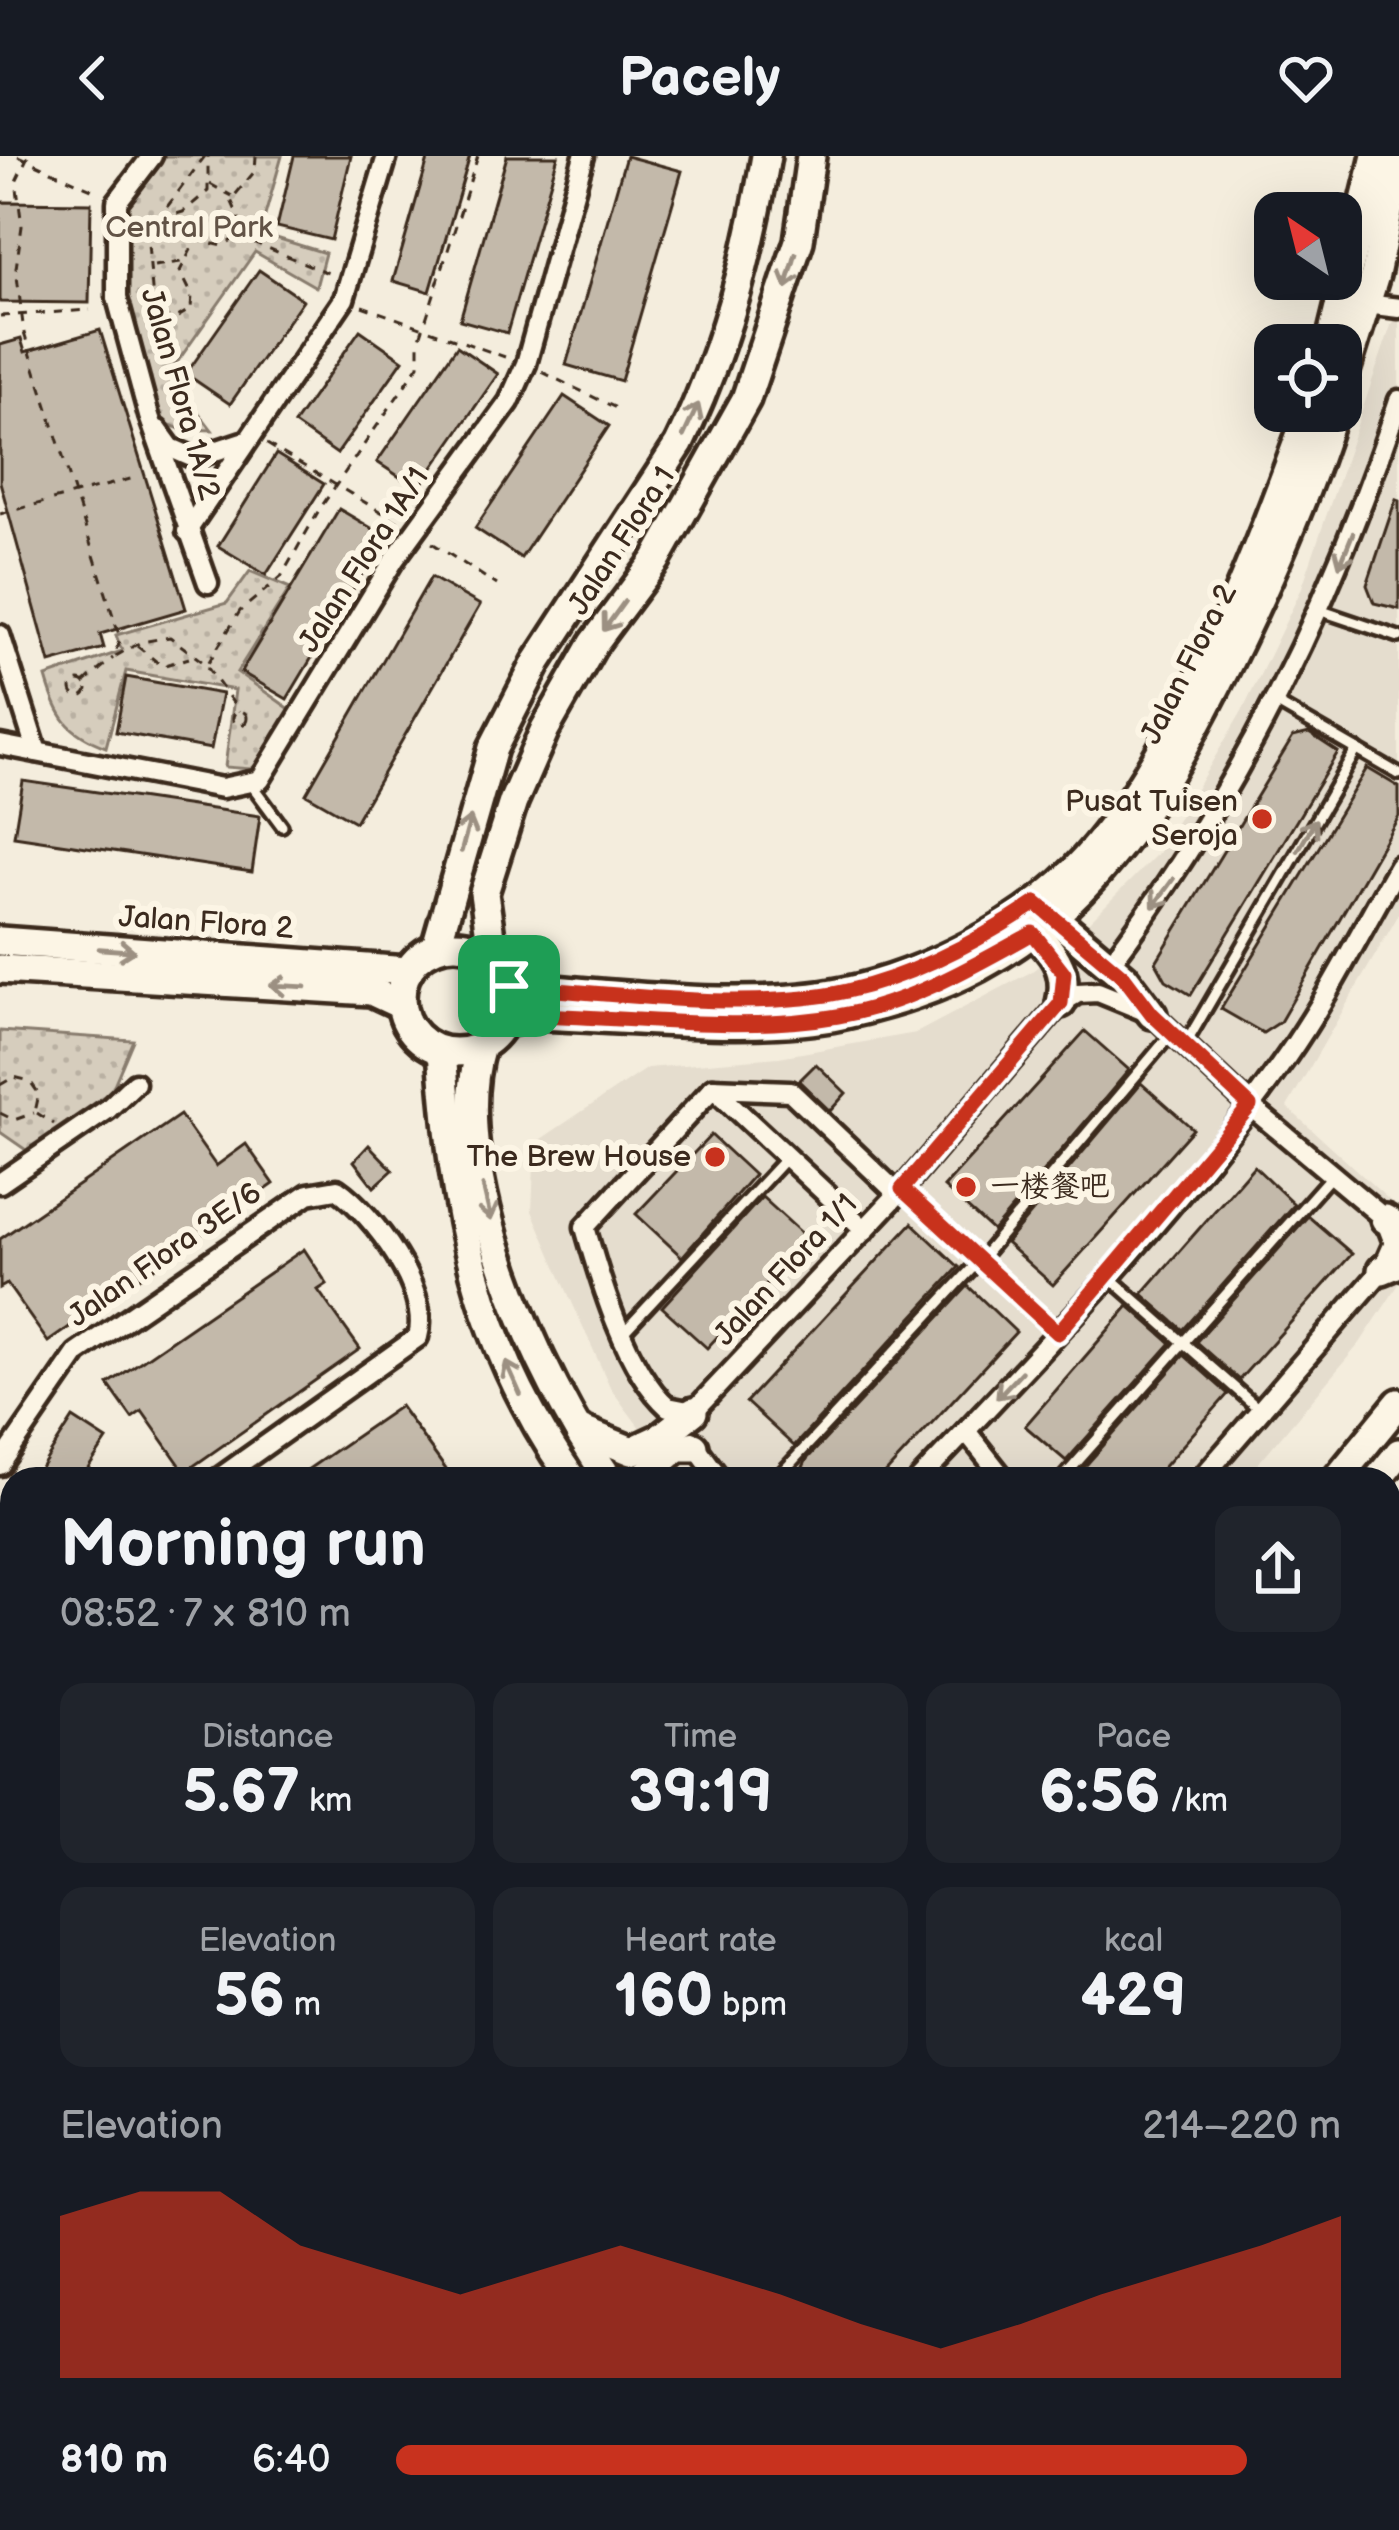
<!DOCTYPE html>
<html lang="en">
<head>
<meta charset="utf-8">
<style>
  body { margin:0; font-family:"Balsamiq Sans","LXGW WenKai TC",sans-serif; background:#20242c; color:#f1f3f6; height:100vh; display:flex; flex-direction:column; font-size:45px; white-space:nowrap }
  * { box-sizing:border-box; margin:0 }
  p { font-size:39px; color:#9ea1a6 }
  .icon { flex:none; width:66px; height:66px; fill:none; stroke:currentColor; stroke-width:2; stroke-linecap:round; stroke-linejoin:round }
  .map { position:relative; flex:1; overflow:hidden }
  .sheet { position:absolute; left:0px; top:1311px; width:1401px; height:1065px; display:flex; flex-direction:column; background:#171b24; border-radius:36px 36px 0 0; box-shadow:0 12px 48px #0002 }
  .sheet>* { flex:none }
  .needle { width:78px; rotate:325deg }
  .controls { position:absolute; left:1254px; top:36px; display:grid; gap:24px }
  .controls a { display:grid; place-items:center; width:108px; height:108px; border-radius:24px; background:#171b24; box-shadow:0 12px 48px #0002; font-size:60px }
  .pin { position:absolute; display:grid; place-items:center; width:102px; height:102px; color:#fff; margin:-51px; border-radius:24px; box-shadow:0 6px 18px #0006 }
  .round { display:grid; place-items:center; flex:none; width:126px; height:126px; border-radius:24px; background:#20242c }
  .overview { display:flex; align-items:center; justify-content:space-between; height:204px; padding:0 60px }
  h1 { font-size:66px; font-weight:700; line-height:90px }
  .figures { display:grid; grid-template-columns:repeat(3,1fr); gap:18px; height:204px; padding:12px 60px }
  .figures div { display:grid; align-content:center; border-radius:24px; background:#20242c; text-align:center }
  .figures b { font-size:60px; font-weight:700 }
  .figures small { font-size:33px; font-weight:400 }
  .figures p { font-size:33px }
  .chart { height:336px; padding:24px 60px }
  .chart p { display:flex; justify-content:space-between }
  .chart svg { width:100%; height:216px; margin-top:12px; fill:#c8321e; opacity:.7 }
  ul { padding:0 60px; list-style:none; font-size:39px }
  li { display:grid; grid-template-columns:192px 144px 1fr; align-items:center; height:90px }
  li i { height:30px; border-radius:15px; background:#c8321e }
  header { display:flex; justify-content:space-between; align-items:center; height:156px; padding:0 60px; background:#171b24; font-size:54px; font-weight:700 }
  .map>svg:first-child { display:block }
  .built { fill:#e5ddce }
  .park { fill:url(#park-dots); stroke:#887c6e; stroke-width:3 }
  .water { fill:url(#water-waves); stroke:#817466; stroke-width:3 }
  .building { fill:#c3b9aa; stroke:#3b2a1e; stroke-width:3 }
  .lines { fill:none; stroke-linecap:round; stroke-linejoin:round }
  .lane-casing { stroke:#3b2a1e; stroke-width:18 }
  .street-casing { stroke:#3b2a1e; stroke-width:27 }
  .secondary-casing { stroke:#3b2a1e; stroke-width:36 }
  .path { stroke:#3b2a1e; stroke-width:3; stroke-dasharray:9 9; stroke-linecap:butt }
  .lane { stroke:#fcf5e5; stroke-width:9 }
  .street { stroke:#fcf5e5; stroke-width:18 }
  .secondary { stroke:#fcf5e5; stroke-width:27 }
  .oneway { stroke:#9c9082 }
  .route-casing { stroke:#fff; stroke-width:24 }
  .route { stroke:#c8321e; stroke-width:15 }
  .poi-dot { fill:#c8321e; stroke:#fcf5e5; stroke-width:4.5 }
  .labels { text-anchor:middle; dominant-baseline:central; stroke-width:12; stroke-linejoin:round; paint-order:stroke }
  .park-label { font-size:30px; fill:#625346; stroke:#fcf5e5 }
  .street-label { font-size:30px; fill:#3b2a1e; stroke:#fcf5e5 }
  .poi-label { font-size:30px; fill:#3b2a1e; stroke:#fcf5e5; text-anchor:end }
</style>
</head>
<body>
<header><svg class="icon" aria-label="back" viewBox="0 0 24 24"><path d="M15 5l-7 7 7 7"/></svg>Pacely<svg class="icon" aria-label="heart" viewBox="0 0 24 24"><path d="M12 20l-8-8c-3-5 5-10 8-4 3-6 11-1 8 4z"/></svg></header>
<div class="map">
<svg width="1399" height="2374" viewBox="0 0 1399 2374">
  <defs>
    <pattern id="park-dots" width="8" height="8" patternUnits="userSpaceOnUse" patternTransform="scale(3)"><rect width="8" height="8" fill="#d6cdbd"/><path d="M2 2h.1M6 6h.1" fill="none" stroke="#b9b0a2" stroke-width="1.8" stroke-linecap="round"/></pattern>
    <pattern id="water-waves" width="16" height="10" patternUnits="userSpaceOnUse" patternTransform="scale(3)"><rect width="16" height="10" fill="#b0a596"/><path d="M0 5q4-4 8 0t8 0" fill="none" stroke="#90877a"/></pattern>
  </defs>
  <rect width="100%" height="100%" fill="#f4eddd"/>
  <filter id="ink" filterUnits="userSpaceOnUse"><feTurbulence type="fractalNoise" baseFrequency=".00833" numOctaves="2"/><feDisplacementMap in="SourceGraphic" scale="24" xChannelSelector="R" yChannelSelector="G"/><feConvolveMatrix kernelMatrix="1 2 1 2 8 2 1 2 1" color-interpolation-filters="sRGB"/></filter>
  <g filter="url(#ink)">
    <path class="built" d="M1399,146v612l-112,193 112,102v75l-39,59 -115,136h-567l-67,-90 -45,-100 -34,-78 3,-68 112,-75 132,-11 137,-24 115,-61 38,-30 90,-90 86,-146 56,-116z"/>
    <g class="park">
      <path d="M159,0h123l-22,77 65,20 -9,34 -61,-35 -86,122 43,56 -32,-1 -15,-6 -15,-20 -31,-104v-96z"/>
      <path d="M250,415l40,17 -53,84 60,42 -21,35 -25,20 -26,-2 10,-77 -109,-19 -20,76c-39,-14 -49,-31 -60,-70l76,-26 -6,-16 111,-32z"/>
      <path d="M0,875l133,9 -22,52 -85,58 -26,-18z"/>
    </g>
    <g class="water">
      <path d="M1399,1407v441l-10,-3v-426z"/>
      <path d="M1389,2098l10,3v144l-10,26z"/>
      <path d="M665,2364h247l-25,10h-216z"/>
    </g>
    <g class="building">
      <path d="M294,0h57l-20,84 -54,-13z"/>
      <path d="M429,0h41l-40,136 -37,-11z"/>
      <path d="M507,0h51l-51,177 -47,-13z"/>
      <path d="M626,0l56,15 -61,210 -55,-16z"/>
      <path d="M0,46l91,1 -2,100 -89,-1z"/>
      <path d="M259,114l44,30 -73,104 -44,-30z"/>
      <path d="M100,174l86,279 -86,25 4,14 -54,15 -50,-181v-137l21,-6 4,13z"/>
      <path d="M360,174l43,30 -66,94 -43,-30z"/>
      <path d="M457,190l41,28 -80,115 -41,-27z"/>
      <path d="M564,240l45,30 -88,132 -46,-30z"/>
      <path d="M276,298l48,30 -58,91 -48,-29z"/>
      <path d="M1396,343l3,1v109l-25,-6 -7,-18z"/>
      <path d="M339,353l46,27 -98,163 -46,-27z"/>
      <path d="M431,421l49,28 -125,217 -49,-28z"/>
      <path d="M126,521l96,17 -11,55 -95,-17z"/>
      <path d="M1309,577l29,19 -147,243 -25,-15 -10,-18 137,-225z"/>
      <path d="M1367,612l32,19v29l-119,206 -17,11 -42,-24z"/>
      <path d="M23,625l237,35 -8,56 -238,-36z"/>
      <path d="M1085,875l44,39 -136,161 -49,-44z"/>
      <path d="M816,908l30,29 -16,18 -31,-30z"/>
      <path d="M1141,927l52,46 -140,156 -47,-42z"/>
      <path d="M180,959l36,51 30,-22 28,40 -226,158 -41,-58 -7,4v-49z"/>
      <path d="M711,979l43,40 -72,82 -46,-43z"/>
      <path d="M369,989l24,25 -19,17 -20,-26z"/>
      <path d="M1254,1010l40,38 -111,126 -41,-36z"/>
      <path d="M762,1041l46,42 -101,109 -45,-41z"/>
      <path d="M1308,1060l44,38 -113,126 -43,-38z"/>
      <path d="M912,1067l47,44 -165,179 -48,-44z"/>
      <path d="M304,1093l23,35 -9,6 42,59 -175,123 -43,-61 -10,7 -24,-34z"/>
      <path d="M968,1130l48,46 -136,147h-64l-13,-12 4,-8z"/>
      <path d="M1129,1150l42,37 -105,118 -41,-35z"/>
      <path d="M1184,1199l44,39 -75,85h-67l-7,-6z"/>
      <path d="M400,1250l53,73h-159z"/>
      <path d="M73,1262l34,22 -26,39h-47z"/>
    </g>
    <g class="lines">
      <g class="lane-casing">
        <g id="lane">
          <path d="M1319,454l80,27"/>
          <path d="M1276,547l123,71"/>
          <path d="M251,628l31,42"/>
          <path d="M1185,889l172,-296"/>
          <path d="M902,1033l154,143"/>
          <path d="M1108,1120l153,135"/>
          <path d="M623,1177l164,-176"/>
          <path d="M776,1323l203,-218 192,-227"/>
          <path d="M1062,1323l270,-304"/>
          <path d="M172,2374l15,-10"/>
          <path d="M471,2374l15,-10"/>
        </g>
      </g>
      <g class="street-casing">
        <g id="street">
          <path d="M152,0l-35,46v96l32,118 59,167"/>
          <path d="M1366,148l33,4"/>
          <path d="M158,274l13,18 23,10 48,-16"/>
          <path d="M187,375l157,-232 43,-143"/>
          <path d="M0,479l37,117"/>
          <path d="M0,589l222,43 38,-8 134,-220 115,-158 17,-38 58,-208"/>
          <path d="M1109,809c131,-173 222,-361 290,-565"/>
          <path d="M713,932l152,142"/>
          <path d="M0,1027l108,-74 27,-26"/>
          <path d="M693,1256l205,-218 163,-191 17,-10 20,-1 54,22 98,92 135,113 9,24 -12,27 -181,209"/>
          <path d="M693,1256l-25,-5c-42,-37 -68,-127 -83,-180l128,-139 77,3 108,103"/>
          <path d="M966,1275l38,48"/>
          <path d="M692,1285l28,38"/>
          <path d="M0,1309l77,-112 231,-159 29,-5c36,25 94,102 81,148l-200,142"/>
          <path d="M920,1323c128,-135 261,-271 367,-423 42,-60 75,-128 112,-191"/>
          <path d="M0,1503l12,21"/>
          <path d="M0,1628l12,-3"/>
          <path d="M0,1983l12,-17"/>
          <path d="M0,2047l12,12"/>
          <path d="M559,2364l5,10"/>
          <path d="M320,2374l15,-10"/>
        </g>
      </g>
      <g class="secondary-casing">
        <g id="secondary">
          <path d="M1330,189l46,-189"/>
          <path d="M1341,228l34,-109 24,-115"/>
          <path d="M1040,750l84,71 28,37"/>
          <path d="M1022,765c25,25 49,44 39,82"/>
          <path d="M0,785l408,30"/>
          <circle cx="455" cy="842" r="54"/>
          <path d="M436,791l57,-199 44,-86 142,-218c44,-90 71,-190 87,-288"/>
          <path d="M493,802l-9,-65 29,-91 32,-73 49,-86 62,-83 90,-161 53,-158 12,-85"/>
          <path d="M0,813l371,22 30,14"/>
          <path d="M509,830c100,8 238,26 335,6 80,-17 174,-64 231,-122 102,-105 185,-321 234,-459"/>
          <path d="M504,867l28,-8c90,2 225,18 309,0 214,-45 296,-169 387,-352 40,-81 78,-165 105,-252"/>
          <path d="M481,890c-38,123 58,333 128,433"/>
          <path d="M442,895c12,163 33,290 130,428"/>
          <path d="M1385,1063l14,9"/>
          <path d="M1382,1114l17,-7"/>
          <path d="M578,1273l54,22 28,-13 33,-26"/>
          <path d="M641,1323l37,-32h16"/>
          <path d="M1337,1323l62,-76"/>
          <path d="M1378,1323l21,-26"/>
          <path d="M1389,1964l10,3"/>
          <path d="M0,2286l12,-6"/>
          <path d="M0,2322l12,-5"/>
        </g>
      </g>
      <g class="path">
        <path d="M18,0l80,36"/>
        <path d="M28,0l-12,25 6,45 -6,42 8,65 96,305 -6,19 27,-15 29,-5 37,28 33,-54 41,-34 38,-67 100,-145v-24l59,-185"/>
        <path d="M205,0l-53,71 -4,16 5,58 18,20 20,-12 1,-14 -12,-24 16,-31 27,6 9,-6 7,-22 -8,-18 24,-29 1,-15"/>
        <path d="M210,28l22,12"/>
        <path d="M160,63l23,-7 25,-21v-35"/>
        <path d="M236,79l97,40"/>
        <path d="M154,110l27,-4"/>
        <path d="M362,150l143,51"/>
        <path d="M0,160l90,-6"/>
        <path d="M542,216l74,36"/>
        <path d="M267,288l131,78"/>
        <path d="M0,358l138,-37"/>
        <path d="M432,387l65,42"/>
        <path d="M137,490l25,20 27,-8"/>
        <path d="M207,511l32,44"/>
        <circle cx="79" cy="533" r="8"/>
        <path d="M84,527l29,-25"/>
        <circle cx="240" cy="562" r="7"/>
        <path d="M0,929l14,-8 16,4 9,13 -4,18"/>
        <path d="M0,957l14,7 20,-7"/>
        <path d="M37,957l17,11"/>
        <path d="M1389,2034l10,5"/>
        <path d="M1389,2335l10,-7"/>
        <path d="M1253,2364h12"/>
      </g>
      <use href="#lane" class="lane"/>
      <use href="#street" class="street"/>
      <use href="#secondary" class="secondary"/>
    </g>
    <defs><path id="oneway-shaft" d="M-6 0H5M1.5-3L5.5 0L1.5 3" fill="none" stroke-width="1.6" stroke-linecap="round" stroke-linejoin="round" transform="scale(3)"/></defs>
    <g class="oneway">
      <use href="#oneway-shaft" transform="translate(791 115) rotate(106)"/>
      <use href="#oneway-shaft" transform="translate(691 264) rotate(-65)"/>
      <use href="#oneway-shaft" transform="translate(1346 394) rotate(112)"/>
      <use href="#oneway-shaft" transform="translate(614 460) rotate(126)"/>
      <use href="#oneway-shaft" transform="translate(466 678) rotate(-75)"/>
      <use href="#oneway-shaft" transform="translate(1307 679) rotate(-60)"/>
      <use href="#oneway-shaft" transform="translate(1163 737) rotate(126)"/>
      <use href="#oneway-shaft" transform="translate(117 794) rotate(4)"/>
      <use href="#oneway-shaft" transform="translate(288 830) rotate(-177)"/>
      <use href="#oneway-shaft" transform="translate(487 1047) rotate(77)"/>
      <use href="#oneway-shaft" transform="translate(513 1222) rotate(-114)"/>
      <use href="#oneway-shaft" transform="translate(1009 1229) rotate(133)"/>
    </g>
  </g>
  <g class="lines" filter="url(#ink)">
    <g class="route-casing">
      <path id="route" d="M1036,747l88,74 28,37 98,92 -192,227 -156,-144 159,-186 3,-30 -31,-40c-61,34 -124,71 -195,83 -95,17 -210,1 -306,-1l-28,8 5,-37c98,7 243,27 338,5 67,-15 132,-50 189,-88z"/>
    </g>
    <use href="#route" class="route"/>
  </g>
  <g class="poi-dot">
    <circle cx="1262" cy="663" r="12"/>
    <circle cx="715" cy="1001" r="12"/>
    <circle cx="966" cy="1031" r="12"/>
  </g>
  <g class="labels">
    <g class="park-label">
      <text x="189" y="72">Central Park</text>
    </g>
    <g class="street-label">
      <text transform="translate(180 238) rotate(74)">Jalan Flora 1A/2</text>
      <text transform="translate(622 385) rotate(-57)">Jalan Flora 1</text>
      <text transform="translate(364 404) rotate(-57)">Jalan Flora 1A/1</text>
      <text transform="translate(1189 508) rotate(-63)">Jalan Flora 2</text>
      <text transform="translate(206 767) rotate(4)">Jalan Flora 2</text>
      <text transform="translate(165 1099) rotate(-35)">Jalan Flora 3E/6</text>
      <text transform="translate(786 1114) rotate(-47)">Jalan Flora 1/1</text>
    </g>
    <g class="poi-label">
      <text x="1238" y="646">Pusat Tuisen<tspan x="1238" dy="34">Seroja</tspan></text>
      <text x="691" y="1001">The Brew House</text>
      <text x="990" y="1031" text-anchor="start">一楼餐吧</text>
    </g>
  </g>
</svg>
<div class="controls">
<a><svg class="needle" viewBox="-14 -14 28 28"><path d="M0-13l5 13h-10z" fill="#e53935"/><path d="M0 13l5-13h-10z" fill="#9ea1a6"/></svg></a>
<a><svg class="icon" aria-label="locate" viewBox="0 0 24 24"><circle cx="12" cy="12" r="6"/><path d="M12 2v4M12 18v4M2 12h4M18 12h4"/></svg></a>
</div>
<div class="pin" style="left:509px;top:830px;background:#1e9e55"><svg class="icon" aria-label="arrive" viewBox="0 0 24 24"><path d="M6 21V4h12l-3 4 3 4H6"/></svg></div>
<section class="sheet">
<div class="overview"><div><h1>Morning run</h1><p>08:52 · 7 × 810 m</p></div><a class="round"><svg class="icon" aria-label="share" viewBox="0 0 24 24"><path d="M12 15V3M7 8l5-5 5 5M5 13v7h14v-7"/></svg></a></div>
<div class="figures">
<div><p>Distance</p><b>5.67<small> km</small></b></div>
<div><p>Time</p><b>39:19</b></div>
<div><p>Pace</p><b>6:56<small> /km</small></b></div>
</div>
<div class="figures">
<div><p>Elevation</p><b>56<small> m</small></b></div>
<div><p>Heart rate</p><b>160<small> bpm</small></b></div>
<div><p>kcal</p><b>429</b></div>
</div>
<div class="chart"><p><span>Elevation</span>214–220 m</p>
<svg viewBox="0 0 160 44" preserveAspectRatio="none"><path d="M0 44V11L10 6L20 6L30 17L40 22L50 27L60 22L70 17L80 22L90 27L100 33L110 38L120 33L130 27L140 22L150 17L160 11V44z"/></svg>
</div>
<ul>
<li><b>810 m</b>6:40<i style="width:90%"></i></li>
</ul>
</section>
</div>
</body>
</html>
